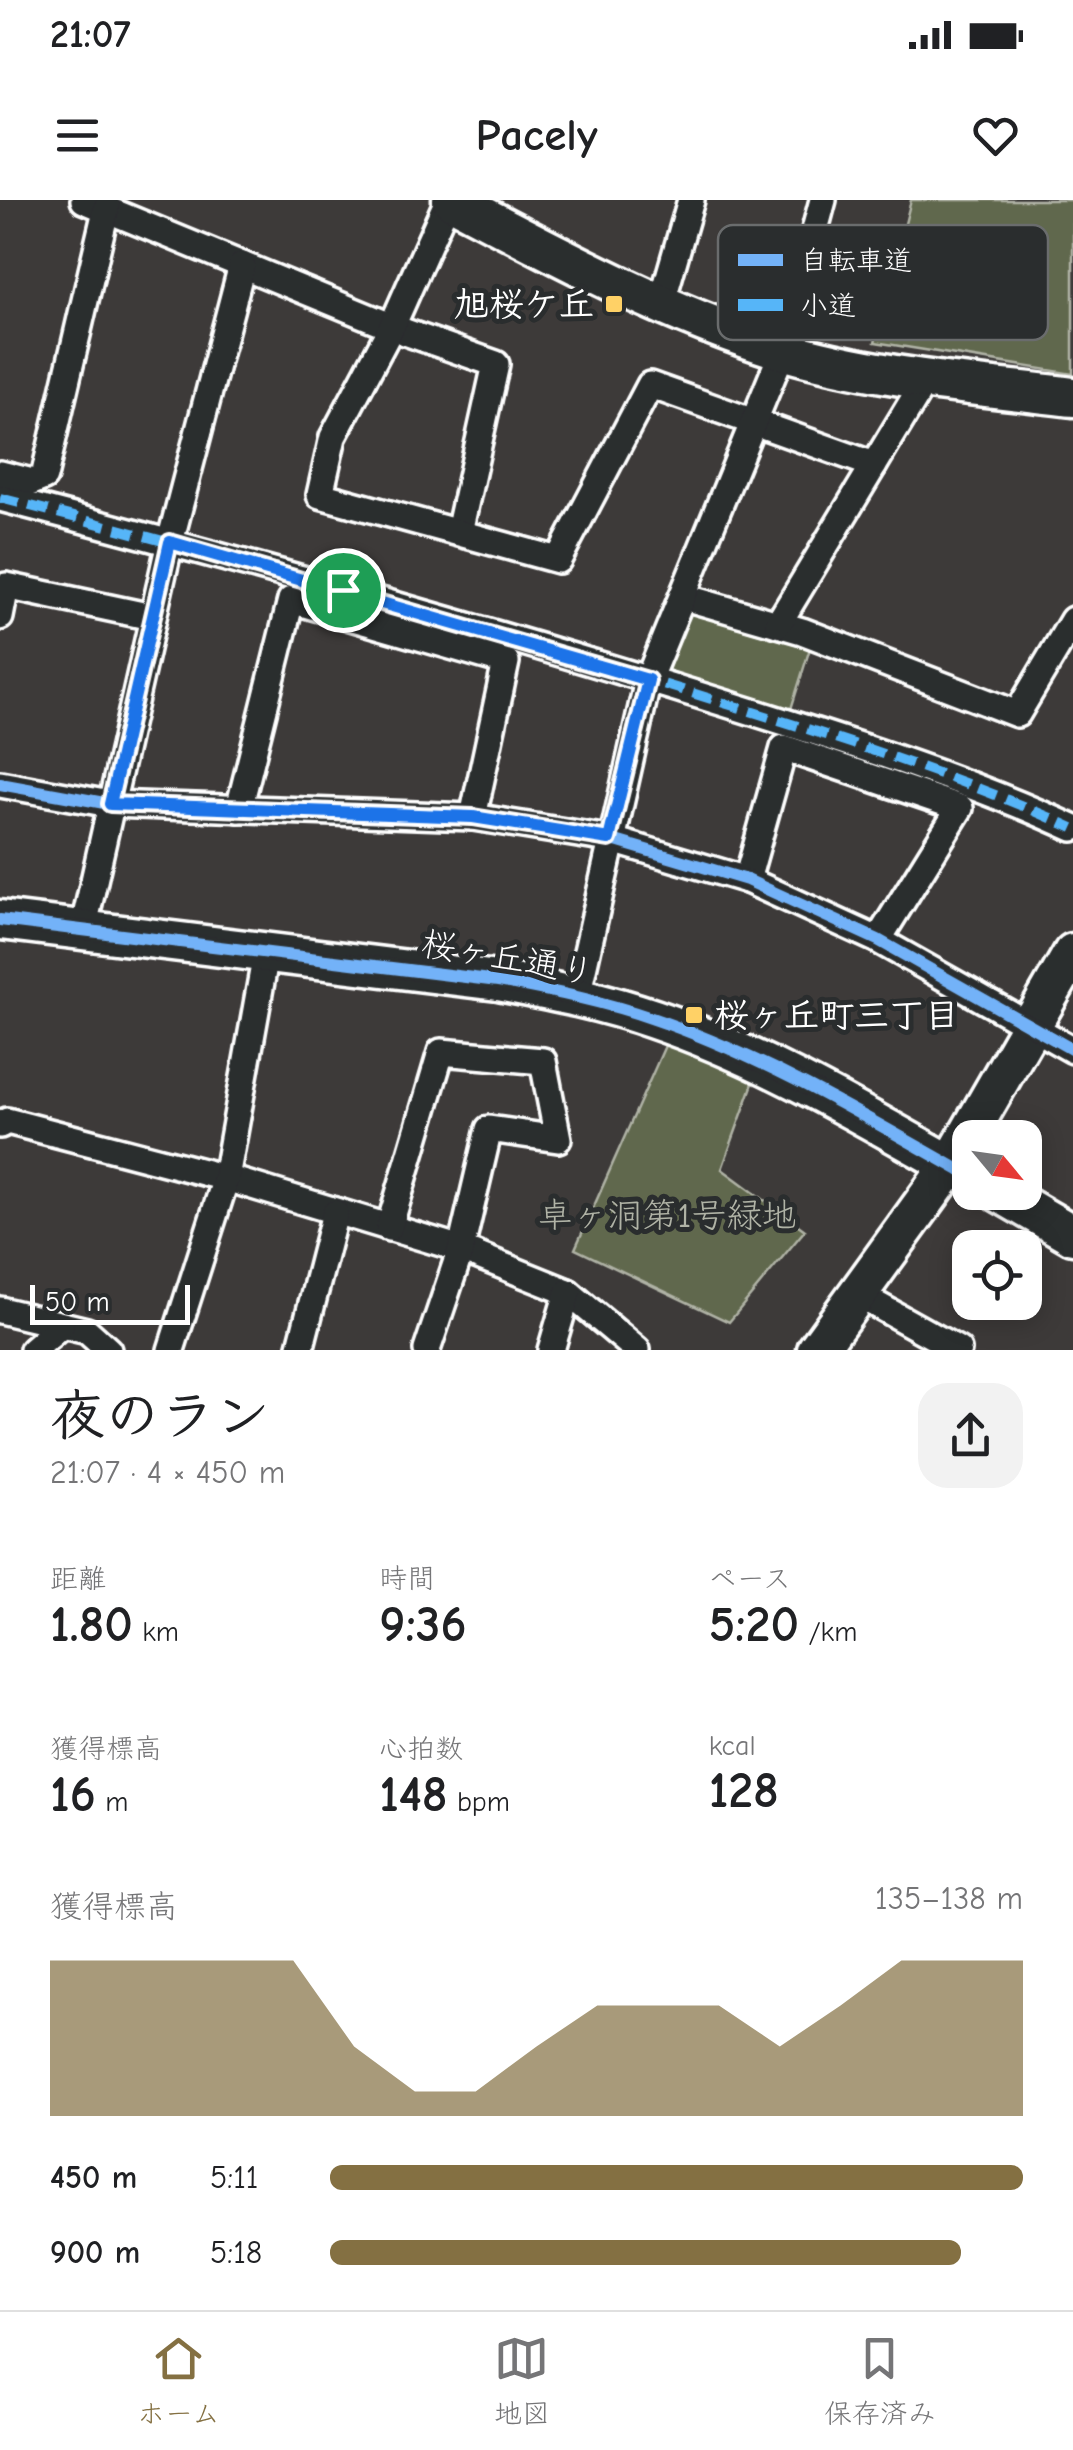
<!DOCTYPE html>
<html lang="ja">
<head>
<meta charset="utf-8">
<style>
  body { margin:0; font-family:"Comic Neue","Klee One",sans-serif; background:#f2f2f2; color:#202124; height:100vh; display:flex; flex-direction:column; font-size:38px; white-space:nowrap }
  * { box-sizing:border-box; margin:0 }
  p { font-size:32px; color:#757577 }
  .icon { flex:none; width:55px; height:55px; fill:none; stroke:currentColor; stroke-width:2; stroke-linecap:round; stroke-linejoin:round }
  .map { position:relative; height:1150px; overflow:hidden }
  .drawer { display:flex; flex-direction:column; background:#fff; flex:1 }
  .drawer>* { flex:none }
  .needle { width:65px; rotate:119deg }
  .controls { position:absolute; left:952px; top:920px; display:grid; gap:20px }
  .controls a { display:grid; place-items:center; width:90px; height:90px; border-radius:20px; background:#fff; box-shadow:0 5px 25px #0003; font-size:50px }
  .scale { position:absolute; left:30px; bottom:25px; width:160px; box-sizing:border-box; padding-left:10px; border:5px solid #fff; border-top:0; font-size:28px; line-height:35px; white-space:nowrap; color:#fff; -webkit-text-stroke:8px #2a2d2e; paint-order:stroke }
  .pin { position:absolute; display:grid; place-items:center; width:85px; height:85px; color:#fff; margin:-42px; border:5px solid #fff; border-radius:50%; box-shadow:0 2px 10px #0007 }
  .round { display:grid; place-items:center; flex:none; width:105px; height:105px; border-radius:30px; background:#f2f2f2 }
  .overview { display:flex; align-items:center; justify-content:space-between; height:170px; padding:0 50px }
  h1 { font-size:55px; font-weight:700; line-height:75px }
  .metrics { display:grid; grid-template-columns:repeat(3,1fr); gap:15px; height:170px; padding:10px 50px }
  .metrics div { display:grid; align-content:center }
  .metrics b { font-size:50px; font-weight:700 }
  .metrics small { font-size:28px; font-weight:400 }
  .metrics p { font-size:28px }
  .chart { height:280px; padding:20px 50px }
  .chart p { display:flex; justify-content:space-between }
  .chart svg { width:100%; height:180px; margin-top:10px; fill:#847042; opacity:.7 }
  ul { padding:0 50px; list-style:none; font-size:32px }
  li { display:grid; grid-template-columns:160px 120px 1fr; align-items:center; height:75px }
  li i { height:25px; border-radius:12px; background:#847042 }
  .status { display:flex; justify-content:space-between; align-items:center; height:70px; padding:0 50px; background:#fff; direction:ltr }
  .status svg { height:28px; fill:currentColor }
  header { display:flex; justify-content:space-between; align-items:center; height:130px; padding:0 50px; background:#fff; font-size:45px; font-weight:700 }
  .tabs { display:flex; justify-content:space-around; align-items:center; height:140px; border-top:2px solid #e0e0e0; background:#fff; font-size:28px; color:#757577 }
  .tabs a { display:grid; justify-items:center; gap:5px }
  .tabs .on { color:#847042 }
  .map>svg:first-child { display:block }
  .green { fill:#60674d; stroke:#b0b3a6; stroke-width:2.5 }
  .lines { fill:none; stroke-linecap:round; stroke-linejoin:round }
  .street-casing { stroke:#fff; stroke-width:32 }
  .secondary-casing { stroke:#fff; stroke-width:45 }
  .street { stroke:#2a2d2e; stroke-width:25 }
  .secondary { stroke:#2a2d2e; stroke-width:38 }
  .quiet { stroke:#56b5f8; stroke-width:10; stroke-dasharray:20 10; stroke-linecap:butt }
  .cycleway-casing { stroke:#2a2d2e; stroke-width:19 }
  .cycleway { stroke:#73b2f8; stroke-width:12 }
  .route-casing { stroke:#fff; stroke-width:20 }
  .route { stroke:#1a73e8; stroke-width:12 }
  .poi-dot { fill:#ffd166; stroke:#2a2d2e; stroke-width:4 }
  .labels { text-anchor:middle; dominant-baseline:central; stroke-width:10; stroke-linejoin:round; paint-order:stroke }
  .poi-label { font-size:35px; font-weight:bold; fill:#fff; stroke:#2a2d2e; text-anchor:end }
  .street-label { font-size:35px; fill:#fff; stroke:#2a2d2e }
  .park-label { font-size:35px; fill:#b0b3a6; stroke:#2a2d2e }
  .key { fill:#2a2d2e; stroke:#6a6c6d; stroke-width:2.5 }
  .key-label { font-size:28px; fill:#fff }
</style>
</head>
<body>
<div class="status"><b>21:07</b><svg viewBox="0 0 49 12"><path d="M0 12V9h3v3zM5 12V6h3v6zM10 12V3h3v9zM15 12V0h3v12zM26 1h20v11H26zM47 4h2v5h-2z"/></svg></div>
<header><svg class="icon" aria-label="menu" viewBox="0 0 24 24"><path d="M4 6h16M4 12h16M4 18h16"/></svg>Pacely<svg class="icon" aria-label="heart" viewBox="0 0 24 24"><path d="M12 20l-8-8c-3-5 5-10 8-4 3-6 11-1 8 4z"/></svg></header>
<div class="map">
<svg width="1073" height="1150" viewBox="0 0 1073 1150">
  <rect width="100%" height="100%" fill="#3d3a39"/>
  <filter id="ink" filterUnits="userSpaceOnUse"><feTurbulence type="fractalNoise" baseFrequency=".01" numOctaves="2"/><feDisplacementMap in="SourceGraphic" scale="20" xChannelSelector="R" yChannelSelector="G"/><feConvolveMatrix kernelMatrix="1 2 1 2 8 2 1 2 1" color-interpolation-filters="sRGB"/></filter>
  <g filter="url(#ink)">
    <g class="green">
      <path d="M911,0h162v174l-198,-32z"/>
      <path d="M685,412l125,36 -19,61 -128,-37z"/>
      <path d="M667,841l89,34 -34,94 83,61 -76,92 -154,-73z"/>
    </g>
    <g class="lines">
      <g class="street-casing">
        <g id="street">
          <path d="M84,0l321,132 91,32 -37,168"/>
          <path d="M448,0l-55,124 -60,113 -13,58 238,65 92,-175 224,80"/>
          <path d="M661,105l30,-105"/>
          <path d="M0,274l32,8 12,-5 63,-271"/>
          <path d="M0,298c228,59 455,122 679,191 129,40 272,83 394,139"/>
          <path d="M684,397l118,34 215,83 56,-94"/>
          <path d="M0,417l6,-31 146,31"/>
          <path d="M778,424l148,-245"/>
          <path d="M0,584l110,20 363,13 136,22 138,41 131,60 195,110"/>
          <path d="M239,609l52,-209 215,62 -33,155"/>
          <path d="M747,680l37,-132 176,60 -82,132"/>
          <path d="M83,730l87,-388 72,-277"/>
          <path d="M577,796l71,-316 135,-330 40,-150"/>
          <path d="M0,925l7,-4 219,57 235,71 107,43 69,58"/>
          <path d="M389,1028l52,-176 102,9 15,78 -69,-10 -28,120 -34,101"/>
          <path d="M859,1095l99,55"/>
          <path d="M0,1110l87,21 21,19"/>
          <path d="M33,1150l28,-24"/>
          <path d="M171,1150l55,-172 40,-224"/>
          <path d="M300,1150l35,-137"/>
          <path d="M551,1150l17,-58"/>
        </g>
      </g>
      <g class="secondary-casing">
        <g id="secondary">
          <path d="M452,0c107,56 212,113 327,149 95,29 196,36 294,48"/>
          <path d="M0,720l498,61c52,10 105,20 156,38 112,38 213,99 316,157"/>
          <path d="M999,992l74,43"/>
          <path d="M817,1150l134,-185 122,-212"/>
        </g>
      </g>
      <use href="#street" class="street"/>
      <use href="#secondary" class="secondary"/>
      <path class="quiet" d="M0,298c228,59 455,122 679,191 129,40 272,83 394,139"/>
      <g class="cycleway-casing">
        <g id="cycleway">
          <path d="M0,584l110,20 363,13 136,22 138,41 131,60 195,110"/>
          <path d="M0,720l498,61c52,10 105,20 156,38 112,38 213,99 316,157"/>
        </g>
      </g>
      <use href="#cycleway" class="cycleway"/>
    </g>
  </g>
  <g class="lines" filter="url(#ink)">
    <g class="route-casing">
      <path id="route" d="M170,342l478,138 -39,159 -136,-22 -363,-13z"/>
    </g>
    <use href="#route" class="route"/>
  </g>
  <g class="poi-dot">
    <rect x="604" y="94" width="20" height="20" rx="5"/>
    <rect x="684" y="805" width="20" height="20" rx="5"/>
  </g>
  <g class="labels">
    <g class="poi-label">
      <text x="594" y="104">旭桜ケ丘</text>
      <text x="714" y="815" text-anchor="start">桜ヶ丘町三丁目</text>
    </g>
    <g class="street-label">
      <text transform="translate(508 758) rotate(10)">桜ヶ丘通り</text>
    </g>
    <g class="park-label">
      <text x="667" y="1015">卓ヶ洞第1号緑地</text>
    </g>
  </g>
  <rect x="718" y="25" width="330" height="115" rx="15" class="key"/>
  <rect x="738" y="54" width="45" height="12" fill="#73b2f8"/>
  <rect x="738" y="99" width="45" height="12" fill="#56b5f8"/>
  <g class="key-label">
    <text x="800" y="70">自転車道</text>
    <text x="800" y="115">小道</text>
  </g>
</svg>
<div class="controls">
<a><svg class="needle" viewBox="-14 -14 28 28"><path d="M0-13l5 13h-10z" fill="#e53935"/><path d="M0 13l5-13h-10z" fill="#757577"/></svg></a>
<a><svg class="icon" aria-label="locate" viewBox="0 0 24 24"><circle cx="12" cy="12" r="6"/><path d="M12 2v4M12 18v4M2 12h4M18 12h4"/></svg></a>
</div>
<div class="scale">50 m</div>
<div class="pin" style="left:343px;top:390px;background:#1e9e55"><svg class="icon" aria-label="arrive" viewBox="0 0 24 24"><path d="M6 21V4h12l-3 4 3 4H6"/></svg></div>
</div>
<section class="drawer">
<div class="overview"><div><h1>夜のラン</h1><p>21:07 · 4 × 450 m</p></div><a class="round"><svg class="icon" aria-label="share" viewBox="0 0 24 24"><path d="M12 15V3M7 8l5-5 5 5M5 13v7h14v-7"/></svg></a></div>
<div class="metrics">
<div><p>距離</p><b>1.80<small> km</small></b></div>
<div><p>時間</p><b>9:36</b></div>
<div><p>ペース</p><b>5:20<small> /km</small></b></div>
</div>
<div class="metrics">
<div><p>獲得標高</p><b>16<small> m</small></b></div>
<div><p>心拍数</p><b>148<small> bpm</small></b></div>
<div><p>kcal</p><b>128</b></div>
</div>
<div class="chart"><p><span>獲得標高</span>135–138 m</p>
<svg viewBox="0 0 160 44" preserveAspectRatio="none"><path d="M0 44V6L10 6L20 6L30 6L40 6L50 27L60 38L70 38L80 27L90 17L100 17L110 17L120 27L130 17L140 6L150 6L160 6V44z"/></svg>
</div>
<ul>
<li><b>450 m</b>5:11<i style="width:100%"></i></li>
<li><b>900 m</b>5:18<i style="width:91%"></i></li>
</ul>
</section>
<nav class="tabs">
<a class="on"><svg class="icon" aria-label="home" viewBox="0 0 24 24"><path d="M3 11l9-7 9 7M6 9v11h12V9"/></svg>ホーム</a>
<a><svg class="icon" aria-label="map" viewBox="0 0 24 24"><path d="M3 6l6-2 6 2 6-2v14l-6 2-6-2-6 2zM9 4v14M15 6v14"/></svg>地図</a>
<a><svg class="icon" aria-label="saved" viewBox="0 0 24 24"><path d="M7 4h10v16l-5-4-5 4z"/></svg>保存済み</a>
</nav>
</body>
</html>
